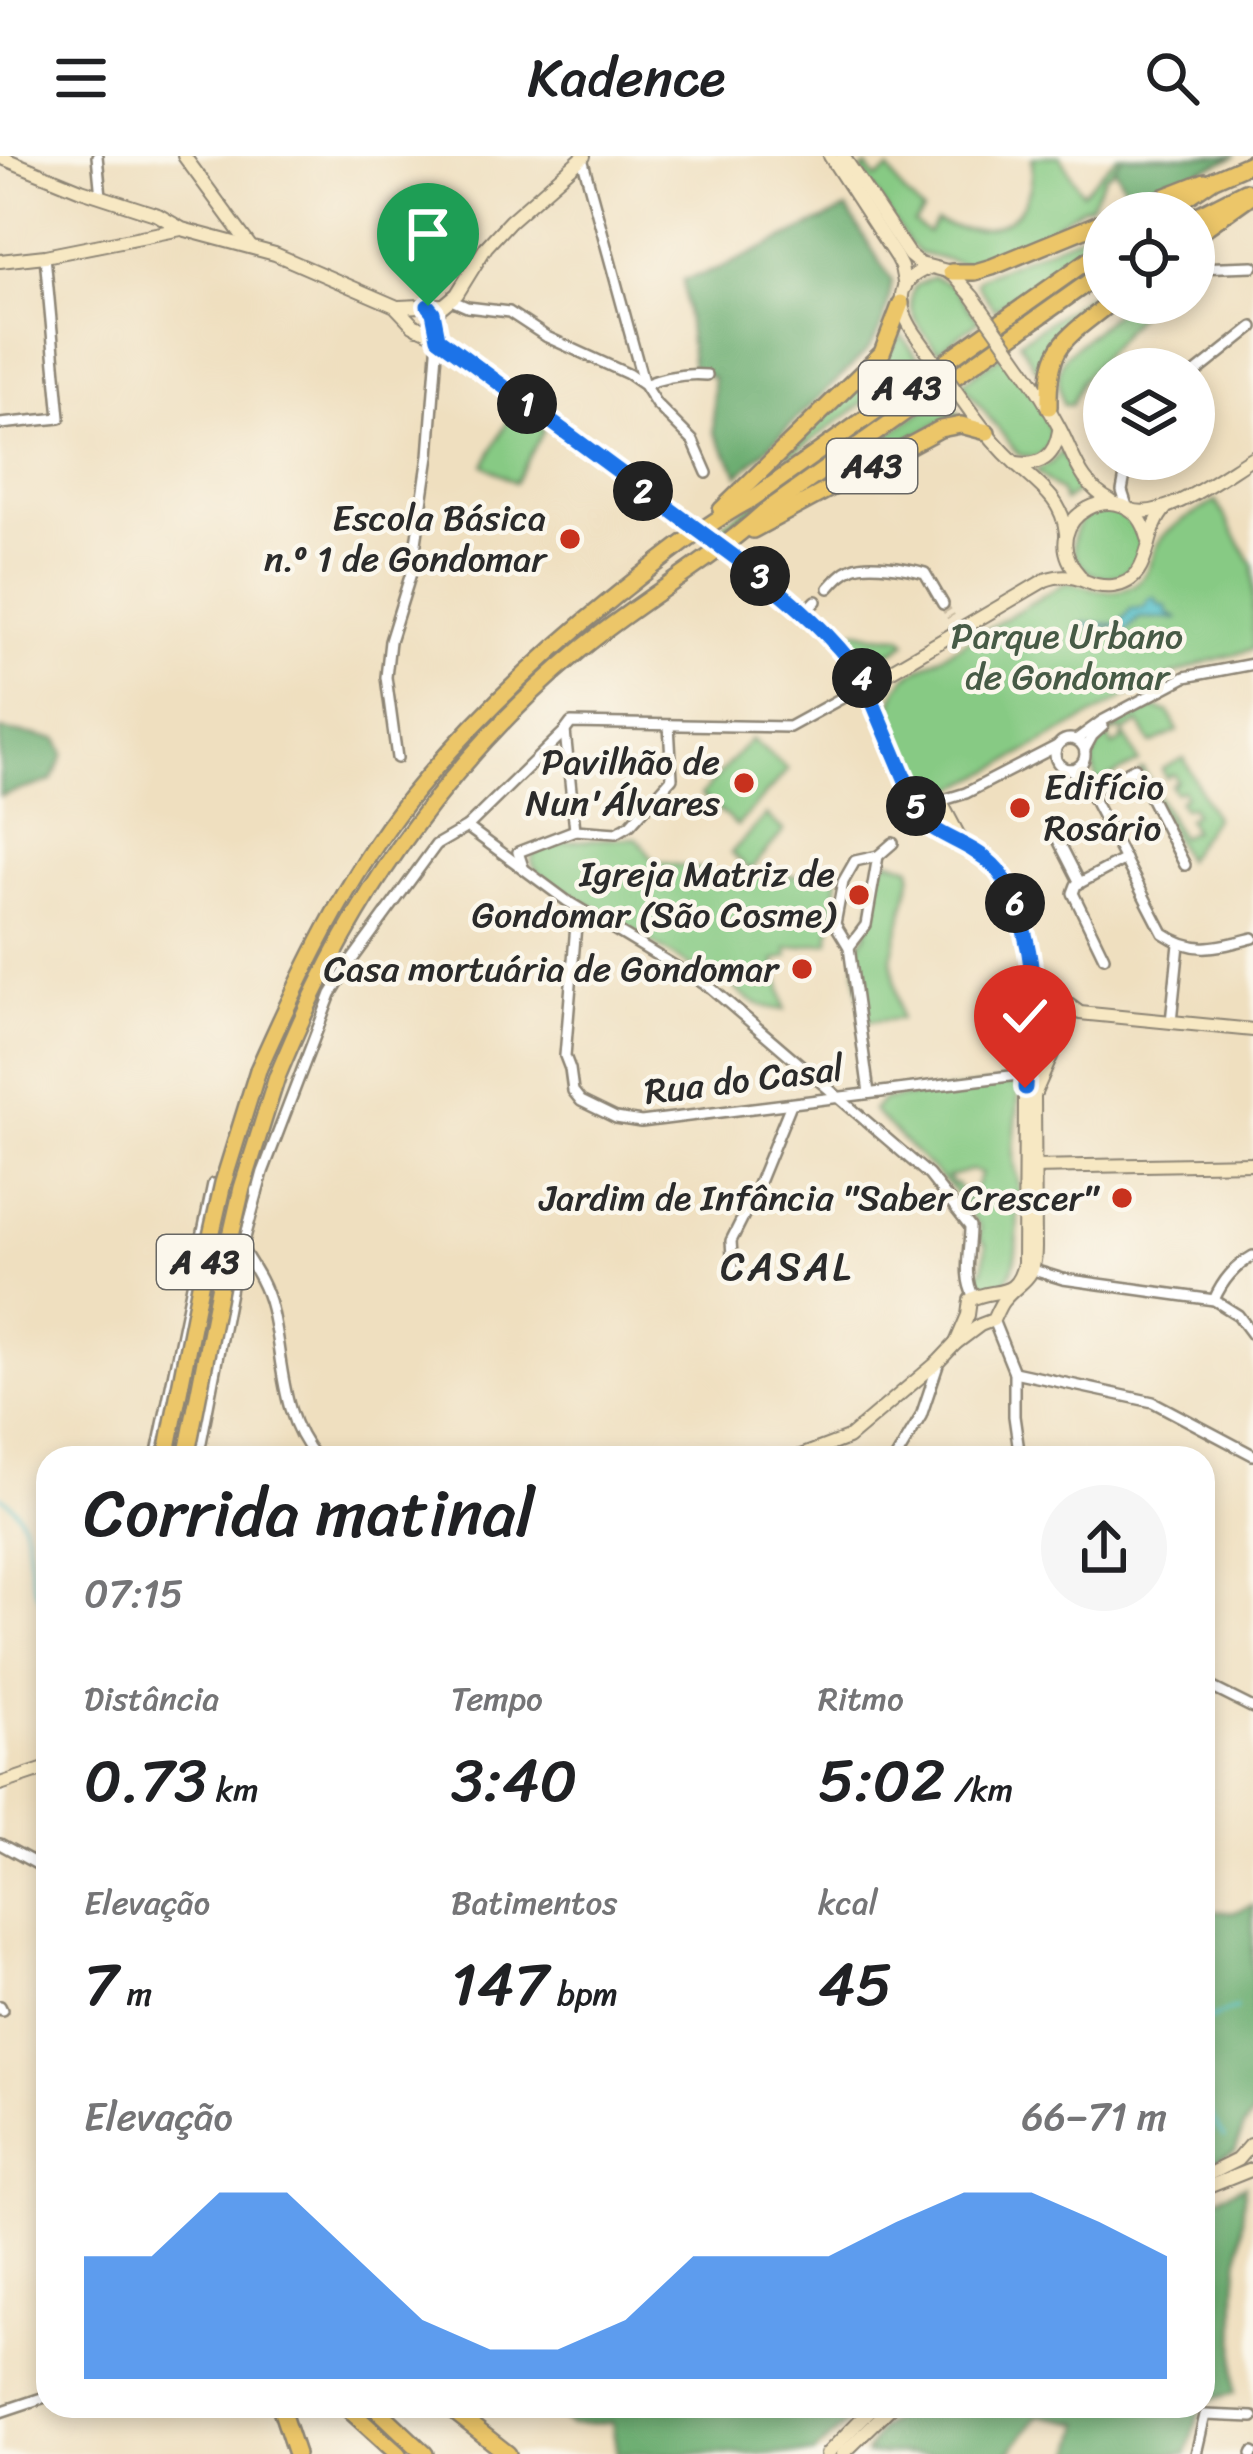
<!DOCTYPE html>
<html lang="pt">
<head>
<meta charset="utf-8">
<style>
  body { margin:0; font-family:Sriracha,sans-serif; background:#f6f6f6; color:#202124; height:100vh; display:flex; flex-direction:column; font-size:45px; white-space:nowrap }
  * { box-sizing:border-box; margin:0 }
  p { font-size:39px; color:#757577 }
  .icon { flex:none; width:66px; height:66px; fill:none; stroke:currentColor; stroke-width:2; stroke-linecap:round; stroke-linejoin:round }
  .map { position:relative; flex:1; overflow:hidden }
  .panel { position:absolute; left:36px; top:1290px; width:1179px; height:972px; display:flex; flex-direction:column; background:#fff; border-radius:36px; box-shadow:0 6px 18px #0003 }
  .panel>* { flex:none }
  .buttons { position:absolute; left:1083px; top:36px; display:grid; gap:24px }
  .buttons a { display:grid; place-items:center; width:132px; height:132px; border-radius:50%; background:#fff; box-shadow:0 6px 18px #0003; font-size:60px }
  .pin { position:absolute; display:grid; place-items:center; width:102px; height:102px; color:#fff; margin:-123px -51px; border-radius:50% 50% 50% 0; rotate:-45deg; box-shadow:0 0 12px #0007 }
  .pin .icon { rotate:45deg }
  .km { position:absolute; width:60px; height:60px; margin:-30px; border-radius:50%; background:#222; color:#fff; font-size:33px; line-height:60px; text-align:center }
  .round { display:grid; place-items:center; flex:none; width:126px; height:126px; border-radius:63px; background:#f6f6f6 }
  .summary { display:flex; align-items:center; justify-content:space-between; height:204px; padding:0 48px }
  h1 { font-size:66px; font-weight:600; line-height:90px }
  .stats { display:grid; grid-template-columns:repeat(3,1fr); gap:18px; height:204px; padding:12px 48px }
  .stats div { display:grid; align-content:center }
  .stats b { font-size:60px; font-weight:600 }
  .stats small { font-size:33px; font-weight:400 }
  .stats p { font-size:33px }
  .chart { height:336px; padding:24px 48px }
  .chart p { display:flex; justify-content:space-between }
  .chart svg { width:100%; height:216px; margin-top:12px; fill:#1a73e8; opacity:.7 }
  header { display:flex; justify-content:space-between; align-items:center; height:156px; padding:0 48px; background:#fff; font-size:54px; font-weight:600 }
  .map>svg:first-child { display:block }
  .green { fill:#87ca84; stroke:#597a58; stroke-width:3; fill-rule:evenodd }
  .forest { fill:#6dae72; stroke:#4c6c4e; stroke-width:3 }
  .water { fill:#52c0c9; stroke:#3e767a; stroke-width:3 }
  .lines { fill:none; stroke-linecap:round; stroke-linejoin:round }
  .stream { stroke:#52c0c9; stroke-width:3 }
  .street-tunnel { stroke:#c8bba1; stroke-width:9; stroke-dasharray:9 4.5; stroke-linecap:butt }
  .street-casing { stroke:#8d8575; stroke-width:14 }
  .secondary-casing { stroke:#8d8575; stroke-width:16 }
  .highway-casing { stroke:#8d8575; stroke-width:20 }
  .street { stroke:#fff; stroke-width:9 }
  .secondary { stroke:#f7e8c3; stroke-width:12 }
  .highway { stroke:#ecc669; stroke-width:15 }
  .secondary-bridge-casing { stroke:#8d8575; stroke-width:16; stroke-linecap:butt }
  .highway-bridge-casing { stroke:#8d8575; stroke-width:20; stroke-linecap:butt }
  .secondary-bridge { stroke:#f7e8c3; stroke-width:12 }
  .highway-bridge { stroke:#ecc669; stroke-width:15 }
  .route-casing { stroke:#fff; stroke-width:24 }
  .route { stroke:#1a73e8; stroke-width:15 }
  .poi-dot { fill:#c8321e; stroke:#fbf7ec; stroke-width:4.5 }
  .labels { text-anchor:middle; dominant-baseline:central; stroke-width:9; stroke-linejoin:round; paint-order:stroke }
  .shield { fill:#fbf7ec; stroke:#696865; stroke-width:3 }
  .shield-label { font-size:33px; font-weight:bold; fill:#2b2b2b }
  .poi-label { font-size:36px; fill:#2b2b2b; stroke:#fbf7ec; text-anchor:end }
  .park-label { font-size:36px; fill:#475b46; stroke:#fbf7ec }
  .street-label { font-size:36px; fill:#2b2b2b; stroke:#fbf7ec }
  .neighbourhood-label { font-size:39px; letter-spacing:3px; fill:#2b2b2b; stroke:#fbf7ec }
</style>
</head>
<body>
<header><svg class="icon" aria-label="menu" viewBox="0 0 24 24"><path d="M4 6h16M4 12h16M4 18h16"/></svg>Kadence<svg class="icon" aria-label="search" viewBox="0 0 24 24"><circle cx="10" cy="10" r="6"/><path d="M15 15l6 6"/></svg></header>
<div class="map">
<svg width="1253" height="2298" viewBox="0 0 1253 2298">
  <rect width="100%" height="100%" fill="#fbf7ec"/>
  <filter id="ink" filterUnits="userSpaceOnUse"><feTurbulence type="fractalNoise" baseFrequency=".00833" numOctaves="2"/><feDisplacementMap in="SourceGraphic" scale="24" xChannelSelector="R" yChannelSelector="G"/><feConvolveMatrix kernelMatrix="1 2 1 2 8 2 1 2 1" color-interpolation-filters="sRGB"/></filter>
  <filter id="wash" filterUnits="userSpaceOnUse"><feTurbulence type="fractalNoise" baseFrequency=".004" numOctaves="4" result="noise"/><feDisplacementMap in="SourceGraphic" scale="48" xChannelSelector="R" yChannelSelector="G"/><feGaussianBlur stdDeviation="2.7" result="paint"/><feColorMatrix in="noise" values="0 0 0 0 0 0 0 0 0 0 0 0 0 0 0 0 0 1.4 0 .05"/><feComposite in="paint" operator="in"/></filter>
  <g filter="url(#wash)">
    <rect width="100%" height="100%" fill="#efdfbf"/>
    <g class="green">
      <path d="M1042,0h18l22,37 35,-37h7l-15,18h-3l-16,31 -8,2 -39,25 -63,29 -15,3 -46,-11 -11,-11 -47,-71 6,-4 9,12 13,-9 15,23 19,19 -9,11 14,10 8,-12c54,22 101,-1 96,-63z"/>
      <path d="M1104,69v13l-110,71 -18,-27 6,-6z"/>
      <path d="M933,121l20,9 26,35 -41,30c-15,-20 -36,-40 -23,-65z"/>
      <path d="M1104,128v18c-25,20 -57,36 -59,70l-7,-1 -19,-29z"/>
      <path d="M1126,147h22l-67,78 -10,24h-8c-5,-19 -8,-34 4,-51z"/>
      <path d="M901,179l20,27 -131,94 -4,-3 93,-86z"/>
      <path d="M1003,198c14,18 63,74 43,96 -9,9 -18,8 -28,4l-56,-71z"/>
      <path d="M932,221l3,4 -209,150 -6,-4z"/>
      <path d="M945,239l15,21 -27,10 -125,67 -1,-2z"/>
      <path d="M515,251l29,23 -29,53 -31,-18z"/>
      <path d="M1062,295l11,25 9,12 -18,13 -3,-9 -25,-21 15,-8z"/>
      <path d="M1216,345l37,65v83l-50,14 -57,23 -158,87 -41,19 -24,-6c-23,-34 -48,-74 -17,-109l159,-94c20,-1 35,13 57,7 34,-9 24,-40 45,-58 14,-12 34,-21 49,-31z"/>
      <circle cx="1107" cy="387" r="34"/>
      <path d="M855,474l20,5 26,1 6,6c-24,18 -35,20 -61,3z"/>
      <path d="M1155,552l14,5 9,18 -27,13 -12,-21 -15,9 -6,-2 -11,6 6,10 10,-5 -1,-4 3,-2 14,27 -41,21c-19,-46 24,-59 57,-75z"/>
      <path d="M751,583l37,31 -51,56 -36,-31z"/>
      <path d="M1184,602l30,60 -29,42 -46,-89 4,-2 37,68 13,-6 -6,-13 7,-4 -3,-8 -8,2 -4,-7 6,-5 -3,-6 -7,2 -4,-6 6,-5 -3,-7 -8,4 -4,-9z"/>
      <path d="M766,659l18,16 -34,39 -19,-17z"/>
      <path d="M637,682l17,23 72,13 112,3 -9,65 -42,7 2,7 -14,5 10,49c-19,-2 -45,-9 -53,-28l-11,3 -174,-106c-59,-43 73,-40 90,-41z"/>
      <path d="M888,704l23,7 1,7 -20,84 8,61 -37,3c-3,-28 -16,-65 3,-88l12,-61z"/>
      <path d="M1011,926h8c0,22 -4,44 -5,66 -1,17 2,22 5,37 2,8 -1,20 -1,28 -1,23 3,83 -34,73l-8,-14 7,-2 3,-25 -6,-7v-11l-27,-37 -80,-79 9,-11zM971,1014l11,3 -14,28 -11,-17h-4l-6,-7z"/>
    </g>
    <g class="forest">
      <path d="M1122,0h114l-104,43 -18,-32z"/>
      <path d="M847,53l45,72c-4,28 -9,51 -28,73l-125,121 -25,-43 -1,-55 -20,-7 -10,-90 34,-10z"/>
      <path d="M0,574l57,9 7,15 -12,27 -52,15z"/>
      <path d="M1253,1749v209l-9,13 -9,25 -32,14v-255l31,1z"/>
      <path d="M1245,2029l-9,103 -1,105 -32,8v-197z"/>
      <path d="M547,2250h316l-49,48h-197l-5,-32 -42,3z"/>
      <path d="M909,2250h292l-14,48h-113l8,-31 -43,-8 -30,39h-143l13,-24z"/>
    </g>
    <path class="water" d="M1155,441l3,7 9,3v6l12,6 -40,-1 -14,14 -15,-6 -12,3 -21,-2 5,-4 37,1 12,-15 12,-1 7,-10z"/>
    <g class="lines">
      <g class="stream">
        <path d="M0,1340c36,21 24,60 34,90 3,10 10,19 14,28"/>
        <path d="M1203,1865l33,-13"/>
        <path d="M1203,1949c10,10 13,21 21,33"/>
      </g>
    </g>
  </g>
  <g filter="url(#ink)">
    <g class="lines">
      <path class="street-tunnel" d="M943,448l8,13"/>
      <g class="street-casing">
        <g id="street">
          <path d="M97,0l4,40"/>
          <path d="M582,2l62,227c20,-8 40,-12 63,-10"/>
          <path d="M1195,112l58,-2"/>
          <path d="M451,144l16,7 42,5 38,25 81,37 16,11 12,19 37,37 14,32"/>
          <path d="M1194,218l59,-47"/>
          <path d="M0,268l60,-6 -15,-162"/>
          <path d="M1127,350l-5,-15 6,-32"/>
          <path d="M829,432c7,-8 14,-16 24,-20 15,-7 55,0 72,5l18,31"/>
          <path d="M805,456l11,-11"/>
          <path d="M565,575l-98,96 100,74 144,87 218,187 41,52c0,24 -8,49 4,70"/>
          <circle cx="1070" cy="598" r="15"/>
          <path d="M1076,584l26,-19 83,-44 68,-13"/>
          <path d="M1085,593l7,-13 11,-10"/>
          <path d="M397,602l-11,-81 4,-36 22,-71 17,-114 9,-118"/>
          <path d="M1070,613l15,14 78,150c32,22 54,14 90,5"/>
          <path d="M1089,636l46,-24 50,97"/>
          <path d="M937,646l29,-9 91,-47"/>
          <path d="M575,674l-10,-99 6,-8 218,4 71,-39"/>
          <path d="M1055,678l25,49"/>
          <path d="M523,711l-5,-15 57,-22 41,3 14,-8 42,-47 -3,-53"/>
          <path d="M576,769l-11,131 5,13 3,22 8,10 35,17 25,4 385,-48"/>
          <path d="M849,791l17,-22 12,-69"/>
          <path d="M1104,801l-31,-64 3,-8 49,-26"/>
          <path d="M1171,866l8,-78"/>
          <path d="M869,937l-20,-146 -14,-23 8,-42 12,-21 23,-5 15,-13"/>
          <path d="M242,1093c12,19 24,37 29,59 13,52 8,106 45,150"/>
          <path d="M1030,1113l33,10 151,21 24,15 15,20"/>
          <path d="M733,1114l-2,-29 22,-44 38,-93"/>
          <path d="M1214,1144c9,-20 20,-33 39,-44"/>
          <path d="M993,1164l21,52v44l6,42"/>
          <path d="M1014,1216l139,30 100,53"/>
          <path d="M156,1302l57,-274 44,8"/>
          <path d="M198,1302l36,-187 8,-22 21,-77 68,-178 21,-34 84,-115 31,-18"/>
          <path d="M896,1302l25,-42 17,-51"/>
          <path d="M1203,1527l50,25"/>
          <path d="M0,1688l48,26"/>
          <path d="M0,1850l2,4"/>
          <path d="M0,2256l48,-16"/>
          <path d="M1196,2298l9,-39 48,2"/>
          <path d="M1252,2298l1,-2"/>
        </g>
      </g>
      <g class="secondary-casing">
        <g id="secondary">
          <path d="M184,0l66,90"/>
          <path d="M830,0l66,101 5,10 4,20"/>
          <path d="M843,0l66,99 11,9 31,8 22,25"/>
          <path d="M0,1l81,33 77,25 24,14 93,25 120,52 18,19 22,10 227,169"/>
          <path d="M0,105l45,-5 136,-27"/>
          <path d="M399,151l44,-2"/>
          <path d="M417,172h7l7,-4 8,-15 18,-15 29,-47 24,-26 74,-65"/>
          <path d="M918,182c-19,-26 -28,-57 11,-70"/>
          <path d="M1023,212c14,20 26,40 37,61 15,29 20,56 51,72"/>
          <path d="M971,256c13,18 28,36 45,52 23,21 47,36 50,69"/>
          <path d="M1016,307c25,4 39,-7 43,-32"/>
          <path d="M1131,354c34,11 92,-35 122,-53"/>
          <path d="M755,416l50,40 57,65"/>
          <path d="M1080,420c-52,-57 50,-110 68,-38"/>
          <path d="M862,521l-2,11 9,3 54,130 5,5 34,15 36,29 17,33 15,58 2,45 -4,14 -3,76 -1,167c-8,39 -30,23 -54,37l-2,15 -12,28"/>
          <path d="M869,535l16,-17 160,-94c34,-12 39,9 68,6 41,-5 29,-52 52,-77"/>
          <path d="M911,636l32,14 18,34"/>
          <path d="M1033,812l13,20 34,25 173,17"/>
          <path d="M1031,1011l222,-4"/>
          <path d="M795,1302l53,-20 91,-77 17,-18 24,-18 13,-5c2,-4 7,-16 10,-19 18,-22 32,-19 32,-53l-1,-153 27,-61 4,-17 -5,-18"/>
          <path d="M0,1628l48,-16"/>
          <path d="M1203,2021l34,-17 13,-15"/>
          <path d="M1203,2033l50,-20"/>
          <path d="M827,2298l47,-48"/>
          <path d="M843,2298l49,-48"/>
        </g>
      </g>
      <g class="highway-casing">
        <g id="highway">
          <path d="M1123,57l82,-32"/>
          <path d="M1164,57l50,-34 39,-17"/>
          <path d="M1194,61l51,-26"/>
          <path d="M1194,80l59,-42"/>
          <path d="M951,116h24l17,-5 112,-46"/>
          <path d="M1049,251c-1,-64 14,-66 61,-104"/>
          <path d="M721,354l161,-157 19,-50"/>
          <path d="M753,374l187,-101 21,-4 26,7"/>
          <path d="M258,914c42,-94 87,-190 151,-271 62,-77 133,-144 209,-205 44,-35 84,-68 134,-95l352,-250"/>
          <path d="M277,921c13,-31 26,-62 41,-92 63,-128 153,-244 262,-335 59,-49 127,-86 183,-137l341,-242"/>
          <path d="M280,2250l16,48"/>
          <path d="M345,2250l53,48"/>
          <path d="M374,2250l51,48"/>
          <path d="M447,2250l61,48"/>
        </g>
      </g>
      <use href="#street" class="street"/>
      <use href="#secondary" class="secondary"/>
      <use href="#highway" class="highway"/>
      <g class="secondary-bridge-casing">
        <g id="secondary-bridge">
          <path d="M973,141l50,71"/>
          <path d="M918,182l53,74"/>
          <path d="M662,348l93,68"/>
        </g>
      </g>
      <g class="highway-bridge-casing">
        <g id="highway-bridge">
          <path d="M166,1302l35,-178 22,-97 35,-113"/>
          <path d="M186,1302l34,-174 22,-96 35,-111"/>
        </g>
      </g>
      <use href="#secondary-bridge" class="secondary-bridge"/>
      <use href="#highway-bridge" class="highway-bridge"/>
    </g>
  </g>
  <g class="lines" filter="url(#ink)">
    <g class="route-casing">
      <path id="route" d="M428,150l5,6 5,26 317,234c40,31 77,63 107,105l-2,11 8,3 55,130c18,16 48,23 70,44 26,25 44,104 39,140 0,6 -3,12 -4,18 -3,22 -2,44 -3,65"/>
    </g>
    <use href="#route" class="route"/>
  </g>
  <g class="poi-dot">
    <circle cx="570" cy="383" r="12"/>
    <circle cx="744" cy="627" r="12"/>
    <circle cx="1020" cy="652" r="12"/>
    <circle cx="859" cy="739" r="12"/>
    <circle cx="802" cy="813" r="12"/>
    <circle cx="1122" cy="1042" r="12"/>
  </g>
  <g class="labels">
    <g class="shield">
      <rect x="859" y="205" width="96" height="54" rx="9"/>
      <rect x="827" y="283" width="90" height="54" rx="9"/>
      <rect x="157" y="1079" width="96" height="54" rx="9"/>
    </g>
    <g class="shield-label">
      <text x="907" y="232">A 43</text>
      <text x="872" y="310">A43</text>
      <text x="205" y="1106">A 43</text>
    </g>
    <g class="poi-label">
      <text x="546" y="362">Escola Básica<tspan x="546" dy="41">n.º 1 de Gondomar</tspan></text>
      <text x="720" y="606">Pavilhão de<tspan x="720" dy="41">Nun'Álvares</tspan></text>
      <text x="1044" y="631" text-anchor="start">Edifício<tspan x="1044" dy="41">Rosário</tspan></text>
      <text x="835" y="718">Igreja Matriz de<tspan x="835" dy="41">Gondomar (São Cosme)</tspan></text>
      <text x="778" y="813">Casa mortuária de Gondomar</text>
      <text x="1098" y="1042">Jardim de Infância "Saber Crescer"</text>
    </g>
    <g class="park-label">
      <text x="1067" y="480">Parque Urbano<tspan x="1067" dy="41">de Gondomar</tspan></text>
    </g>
    <g class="street-label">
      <text transform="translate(744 924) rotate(-7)">Rua do Casal</text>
    </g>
    <g class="neighbourhood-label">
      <text x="787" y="1110">CASAL</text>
    </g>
  </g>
</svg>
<div class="buttons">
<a><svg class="icon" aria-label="locate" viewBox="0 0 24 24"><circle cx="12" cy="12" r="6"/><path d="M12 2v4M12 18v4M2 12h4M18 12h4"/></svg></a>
<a><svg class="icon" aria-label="layers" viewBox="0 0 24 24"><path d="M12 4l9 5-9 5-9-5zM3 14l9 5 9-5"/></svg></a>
</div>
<div class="pin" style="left:428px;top:150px;background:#1e9e55"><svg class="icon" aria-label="arrive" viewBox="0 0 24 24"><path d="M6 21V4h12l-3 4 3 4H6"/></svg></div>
<div class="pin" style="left:1025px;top:932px;background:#d93025"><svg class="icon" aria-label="check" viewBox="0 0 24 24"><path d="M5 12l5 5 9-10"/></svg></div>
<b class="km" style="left:527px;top:248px">1</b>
<b class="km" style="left:643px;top:335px">2</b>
<b class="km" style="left:760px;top:420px">3</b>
<b class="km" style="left:862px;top:522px">4</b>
<b class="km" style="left:916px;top:650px">5</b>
<b class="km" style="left:1015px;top:747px">6</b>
<section class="panel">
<div class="summary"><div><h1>Corrida matinal</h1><p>07:15</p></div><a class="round"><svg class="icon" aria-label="share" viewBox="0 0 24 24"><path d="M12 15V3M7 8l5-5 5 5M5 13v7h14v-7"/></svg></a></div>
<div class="stats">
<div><p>Distância</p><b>0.73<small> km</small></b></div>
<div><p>Tempo</p><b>3:40</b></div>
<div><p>Ritmo</p><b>5:02<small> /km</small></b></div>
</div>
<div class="stats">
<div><p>Elevação</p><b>7<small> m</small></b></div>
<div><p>Batimentos</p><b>147<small> bpm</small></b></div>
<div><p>kcal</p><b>45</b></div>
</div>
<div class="chart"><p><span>Elevação</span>66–71 m</p>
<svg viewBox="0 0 160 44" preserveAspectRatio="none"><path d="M0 44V19L10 19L20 6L30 6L40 19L50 32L60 38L70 38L80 32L90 19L100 19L110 19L120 12L130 6L140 6L150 12L160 19V44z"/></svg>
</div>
</section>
</div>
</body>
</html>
